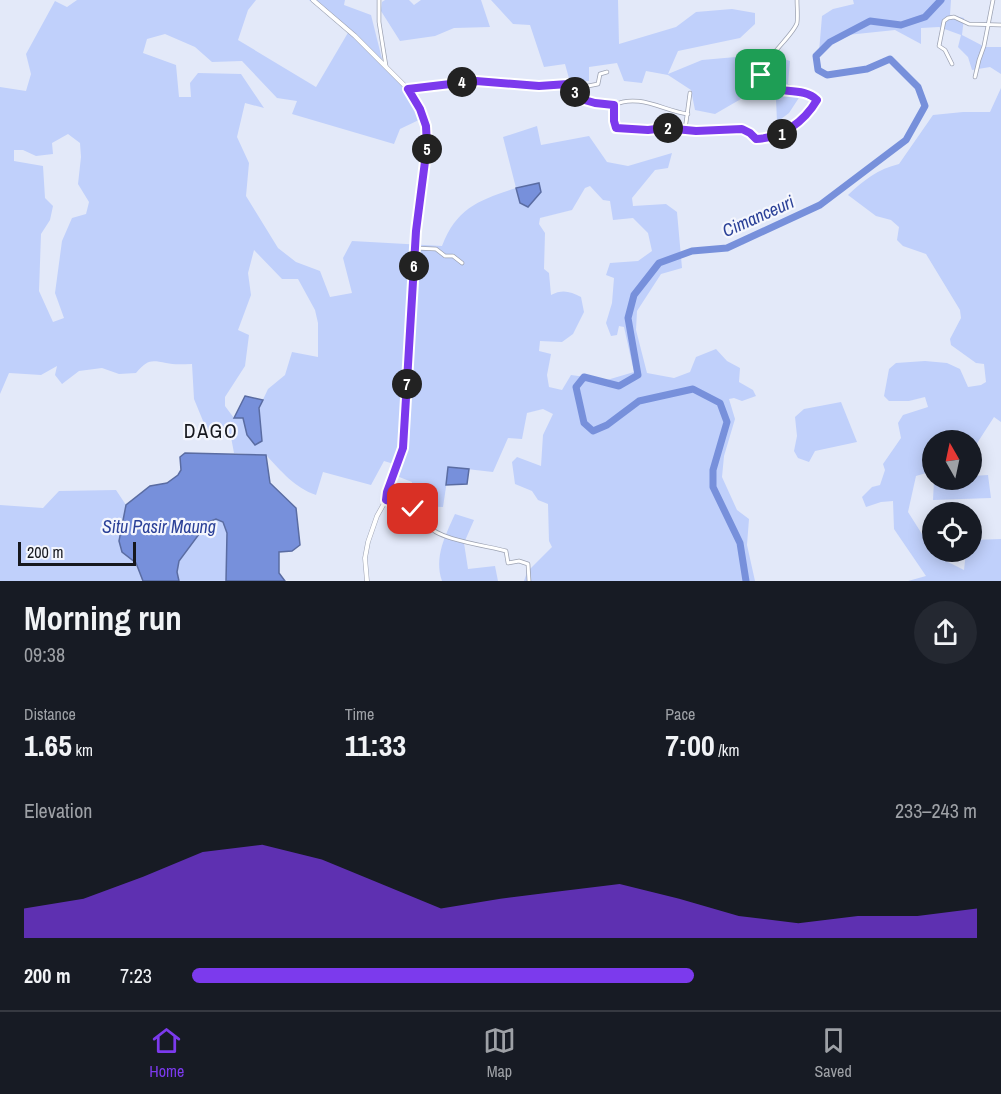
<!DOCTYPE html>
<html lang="en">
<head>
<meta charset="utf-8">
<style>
  body { margin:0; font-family:"Archivo Narrow",sans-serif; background:#242831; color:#f1f3f6; height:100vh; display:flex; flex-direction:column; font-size:22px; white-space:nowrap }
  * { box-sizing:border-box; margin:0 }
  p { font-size:20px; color:#9ea1a6 }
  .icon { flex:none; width:33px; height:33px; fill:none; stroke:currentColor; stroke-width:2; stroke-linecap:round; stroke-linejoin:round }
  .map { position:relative; height:581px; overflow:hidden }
  .panel { display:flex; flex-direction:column; background:#171b24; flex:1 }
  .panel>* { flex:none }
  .needle { width:39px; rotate:351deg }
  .fabs { position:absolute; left:922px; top:430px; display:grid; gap:12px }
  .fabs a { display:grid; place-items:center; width:60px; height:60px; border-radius:50%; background:#171b24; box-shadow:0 3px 15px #0003; font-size:30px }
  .scale { position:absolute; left:18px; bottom:15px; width:118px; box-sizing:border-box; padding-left:6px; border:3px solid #16181e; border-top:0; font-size:16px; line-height:21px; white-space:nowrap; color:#16181e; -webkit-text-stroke:4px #f4f6fd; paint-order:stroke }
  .pin { position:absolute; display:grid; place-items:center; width:51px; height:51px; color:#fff; margin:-26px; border-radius:12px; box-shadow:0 3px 9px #0006 }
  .km { position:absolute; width:30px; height:30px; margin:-15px; border-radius:50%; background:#222; color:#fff; font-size:16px; line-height:30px; text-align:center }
  .round { display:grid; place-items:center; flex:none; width:63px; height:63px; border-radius:32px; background:#242831 }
  .overview { display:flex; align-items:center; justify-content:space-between; height:102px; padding:0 24px }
  h1 { font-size:33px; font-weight:700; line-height:45px }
  .stats { display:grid; grid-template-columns:repeat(3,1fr); gap:9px; height:102px; padding:6px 24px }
  .stats div { display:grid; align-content:center }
  .stats b { font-size:30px; font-weight:700 }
  .stats small { font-size:16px; font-weight:400 }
  .stats p { font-size:16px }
  .chart { height:168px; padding:12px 24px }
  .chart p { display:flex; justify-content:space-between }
  .chart svg { width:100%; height:108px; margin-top:6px; fill:#7c3aed; opacity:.7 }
  ul { padding:0 24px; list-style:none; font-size:20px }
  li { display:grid; grid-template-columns:96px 72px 1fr; align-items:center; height:45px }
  li i { height:15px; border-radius:8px; background:#7c3aed }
  .dock { display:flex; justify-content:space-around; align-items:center; height:84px; border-top:2px solid #363941; background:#171b24; font-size:16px; color:#9ea1a6 }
  .dock a { display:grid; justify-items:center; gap:3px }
  .dock .on { color:#7c3aed }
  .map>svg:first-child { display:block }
  .green { fill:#c0d0fb; fill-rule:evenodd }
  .water { fill:#7790db; stroke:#5a6ca2; stroke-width:1.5 }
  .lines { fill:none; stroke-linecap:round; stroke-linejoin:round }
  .river { stroke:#7790db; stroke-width:7 }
  .minor-casing { stroke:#9da3b3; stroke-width:4.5 }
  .tertiary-casing { stroke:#9da3b3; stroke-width:5 }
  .minor { stroke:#fff; stroke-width:3 }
  .tertiary { stroke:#fff; stroke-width:4 }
  .route-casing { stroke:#fff; stroke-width:12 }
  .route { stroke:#7c3aed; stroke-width:8 }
  .labels { text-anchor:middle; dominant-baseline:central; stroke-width:4.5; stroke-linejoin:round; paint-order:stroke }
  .water-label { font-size:18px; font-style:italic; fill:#2b4198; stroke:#f4f6fd }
  .quarter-label { font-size:20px; letter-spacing:1.5px; fill:#16181e; stroke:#f4f6fd }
</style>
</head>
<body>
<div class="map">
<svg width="1001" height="581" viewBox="0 0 1001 581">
  <rect width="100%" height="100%" fill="#e3e9f9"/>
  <g class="green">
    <path d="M77,0h179l-8,10 -10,30 78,47 33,-56 -40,-31h36l-1,5 27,10 12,48 25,24 15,31 -23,11 -6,15 -102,-30 5,-13 -20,-3 -35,-37 -30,1 -17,-15 -30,-13 -18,5 -4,14 33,12 3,32h12l-1,-14 8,-10 43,1 23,34 -19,-5 -8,34 12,26 -3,33 32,52 18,14 24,9 10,26 22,-4 -9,-35 9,-17 90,5c15,-39 38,-46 74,-58l-13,-51 34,-11 4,19 48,-9 18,26 21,4 44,-13 -4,15 -13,2 -23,28 1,8 33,-2 11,8 5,56 -21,6 -24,37 -1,19 11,43 27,5 16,-6 6,-15 20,-8 11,12 13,7 -1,14 14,8 3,6 -14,5 -8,-3 -5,1 6,20 -11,37 -2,21 15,33 12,9 -2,26 8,36h-231l3,-9 25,-25 -3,-6 -1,-37 -10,-4 -6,-9 -17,-7 -3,-22 5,-5 24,9 2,-31 10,-21 -10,-5 -16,4 -5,26 -14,-1 -15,34 -44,-5 -6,40 -33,-1 2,-24 -18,-7 3,-10 -13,-4 -13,24 -48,-13 -7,23c-21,-7 -35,-24 -50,-40l-32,-2 -3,-16 -21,1 -16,-39 -2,-35c-8,0 -18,1 -26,-1 -16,-3 -18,-3 -30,10l-17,1 -17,-6 -23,3 -17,13 -7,-9 2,-9 -16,9 -32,-2 -9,21v-307l26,4 5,-17 -5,-20 29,-53 12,6zM68,134l12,9 1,14 -3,27 11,18 -3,12 -14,4 -10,23 -7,52 9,25 -11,4 -14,-31 2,-57 9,-14 3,-14 -8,-8 -2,-32 -29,-5v-11h9l13,6 17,-2 -1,-11zM590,186l13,14 7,1 3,19 20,-2 15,15 4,18 -14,10 -28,2 -4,12 8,3 -2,25 -6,20 5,13 6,-1 2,-9 5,1 10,45 -27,8 -36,-5 -9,15 -13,-3 -2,-12 4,-21 -12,-3 1,-10 22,1 11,-8 11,-22 -3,-15c-11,-6 -19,-8 -30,-2l-2,-22 -5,-4 1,-36 -6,-9 1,-6 32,-8 13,-22zM254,250l28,29h16l17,31 3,13v34l-26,-5 -7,23 -17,14 -9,19 3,33 -15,-6 -4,-18 -9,1 -9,-12v-9l20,-31 4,-31 -11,-5 13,-35 -3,-22z"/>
    <path d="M385,0h24l5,5 7,-5h60l9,27 -36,1 -19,8 -35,5 -19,-30 1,-9z"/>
    <path d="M491,0h127l1,44 57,-17 20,-15 36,-3 23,4v11l-15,14 -62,13 -10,23 34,-14 68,-6 20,7 -2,23 16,6 -15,23 -12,9 -1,-23 -23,-7 -38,22 -20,-4 -4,-20 -23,-15 -22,-4 -4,12 -18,-2 -7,-18 -28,4v14l-19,1 -5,-18 -21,3 -14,-42 -17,-1z"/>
    <path d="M853,0h98l-1,15 14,3 -2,17 23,12h16v27l-11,-7 -18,3 -4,-13 -10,-10 3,-12 -22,-8 -18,1v16l-26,-14 -48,5 -28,17 3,-36 11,-7 21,-5z"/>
    <path d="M1001,88v334l-7,-5 -22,34v-10h-39v30l-17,5 -8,36 28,44 28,14 2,-18h6v-12l29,-1v42h-93l18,-5 -32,-47 -1,-28 -12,1 -15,5 -4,-10 10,-10 8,-2 5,-15 -2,-6 18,-26 -3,-15 5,-8 25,-8 -3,-10 -16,4h-20l-5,-5 5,-27 7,-6 29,-2 22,2 13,6 8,18 13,-2 5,-3 -2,-18 -8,-1 -25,-18 -1,-6 11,-21 -1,-8 -34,-56 -23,-8 -6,-6 2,-13 -8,-7 -15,-4 -28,-21c16,-15 30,-26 51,-31l34,-49 30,-3h27z"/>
    <path d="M841,402l16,40 -42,9 -6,11 -11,-4 -4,-7 3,-15 -2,-19 9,-8z"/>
    <path d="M988,475l3,23 -58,2 1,-20h38v-4z"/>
    <path d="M116,490l10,15 -7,36 3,11 14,11 8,18h-144v-76l43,3 16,-17z"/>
    <path d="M455,514l19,6 -10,23 4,26 27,-3 3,15h-56c-8,-24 3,-45 13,-67z"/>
    <path d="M216,519l7,3 4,11 -1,48h-47l-2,-9 2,-11 29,-39z"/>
  </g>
  <g class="water">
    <path d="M539,183l2,9 -13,15 -8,-4 -4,-15z"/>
    <path d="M245,396l18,4 -4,8 3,33 -7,4 -8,-10 -4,-17h-9z"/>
    <path d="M185,453l81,2 4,28 26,25 4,37 -8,6 -13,1v21l6,8h-59l1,-48 -4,-11 -7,-3 -8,3 -29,39 -2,11 2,9h-36l-7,-18 -14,-11 -3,-11 7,-36 24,-19 17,-3 11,-8 3,-5 -1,-13z"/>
    <path d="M448,467l21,2 -2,15 -21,1z"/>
  </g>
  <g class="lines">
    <path class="river" d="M746,581l-6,-38 -27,-56v-17l14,-48 -7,-19 -27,-14 -54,12 -32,24 -14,6 -9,-8 -8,-36 8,-10 35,9 19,-11 -10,-57 6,-23 25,-32 33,-12 35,-3 93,-43 86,-65 19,-34 -7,-19 -28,-28 -23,10 -40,6 -9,-5 -2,-14 14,-14 40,-21 31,4 24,-8 16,-17"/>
    <g class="minor-casing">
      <g id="minor">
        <path d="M379,0v22l7,44"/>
        <path d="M952,64l-7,-14 -6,-4 5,-25 4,-3 6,-1 15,7 32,1"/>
        <path d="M975,77l4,-17 5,-14 9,-46"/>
        <path d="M408,89l67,-8 64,5 29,-2 13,15 14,4 19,2 -1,16 4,6 31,3 17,-2 31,3 46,-2 8,4 6,6c26,0 48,-17 61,-39 -14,-15 -40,-2 -53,-14 -16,-16 28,-47 33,-63 1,-6 0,-16 0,-23"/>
        <path d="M573,89l25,-5 2,-10 7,-2"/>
        <path d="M614,105c25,-12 50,6 74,9"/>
        <path d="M685,130l5,-37"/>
        <path d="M415,248l21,1 9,7h8l9,7"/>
        <path d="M386,500l27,9 12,2c2,4 1,10 3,14 9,15 61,21 78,26l2,12 11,-2 9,3 1,17"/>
      </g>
    </g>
    <g class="tertiary-casing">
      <path id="tertiary" d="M313,0l42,36 53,53 11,20 9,27 -12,95 -13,217 -16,44 -1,8 -9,16 -9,26 -3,16 2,23"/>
    </g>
    <use href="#minor" class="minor"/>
    <use href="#tertiary" class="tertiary"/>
  </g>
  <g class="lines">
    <g class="route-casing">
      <path id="route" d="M413,509l-27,-9 1,-8 16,-44 13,-217 11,-85 -1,-20 -6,-17 -12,-20 68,-8 63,5 29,-2 13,15 14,4 19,2v16l2,7 32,2 17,-2 31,3 46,-2 8,4 6,6c26,-1 48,-17 61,-39 -13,-13 -36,-6 -53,-14l-3,-11"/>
    </g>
    <use href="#route" class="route"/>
  </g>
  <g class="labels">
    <g class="water-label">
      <text transform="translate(758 216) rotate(-24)">Cimanceuri</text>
      <text x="159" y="526">Situ Pasir Maung</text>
    </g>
    <g class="quarter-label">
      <text x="211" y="430">DAGO</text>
    </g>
  </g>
</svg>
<div class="fabs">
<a><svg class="needle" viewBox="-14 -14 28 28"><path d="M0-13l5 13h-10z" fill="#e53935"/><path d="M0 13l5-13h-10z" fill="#9ea1a6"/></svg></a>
<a><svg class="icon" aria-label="locate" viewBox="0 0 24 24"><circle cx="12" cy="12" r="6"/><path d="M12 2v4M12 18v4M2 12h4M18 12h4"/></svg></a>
</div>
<div class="scale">200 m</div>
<div class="pin" style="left:761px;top:75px;background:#1e9e55"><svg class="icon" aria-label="arrive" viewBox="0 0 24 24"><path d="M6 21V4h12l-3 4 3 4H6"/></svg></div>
<div class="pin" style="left:413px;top:509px;background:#d93025"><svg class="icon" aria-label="check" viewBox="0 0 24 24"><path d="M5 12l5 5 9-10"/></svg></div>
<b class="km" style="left:782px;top:134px">1</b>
<b class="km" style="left:668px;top:128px">2</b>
<b class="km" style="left:575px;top:92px">3</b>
<b class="km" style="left:462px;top:82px">4</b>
<b class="km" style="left:427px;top:149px">5</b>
<b class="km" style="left:414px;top:266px">6</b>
<b class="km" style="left:407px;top:384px">7</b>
</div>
<section class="panel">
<div class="overview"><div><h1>Morning run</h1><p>09:38</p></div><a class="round"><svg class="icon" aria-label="share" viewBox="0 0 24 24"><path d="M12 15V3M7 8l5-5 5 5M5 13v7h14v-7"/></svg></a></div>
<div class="stats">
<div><p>Distance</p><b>1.65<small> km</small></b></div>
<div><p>Time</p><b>11:33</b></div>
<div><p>Pace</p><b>7:00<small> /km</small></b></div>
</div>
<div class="chart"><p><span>Elevation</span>233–243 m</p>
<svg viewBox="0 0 160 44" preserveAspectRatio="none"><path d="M0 44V32L10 28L20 19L30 9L40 6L50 12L60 22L70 32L80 28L90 25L100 22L110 28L120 35L130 38L140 35L150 35L160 32V44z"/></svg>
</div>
<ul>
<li><b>200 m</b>7:23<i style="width:64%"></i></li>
</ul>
</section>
<nav class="dock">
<a class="on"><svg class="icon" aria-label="home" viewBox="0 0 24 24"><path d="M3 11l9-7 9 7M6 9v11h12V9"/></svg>Home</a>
<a><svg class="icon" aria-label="map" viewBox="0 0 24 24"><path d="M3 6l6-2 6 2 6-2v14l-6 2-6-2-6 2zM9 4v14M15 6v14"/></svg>Map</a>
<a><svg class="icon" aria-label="saved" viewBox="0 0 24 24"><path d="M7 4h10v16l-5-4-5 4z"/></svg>Saved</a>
</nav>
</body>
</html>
